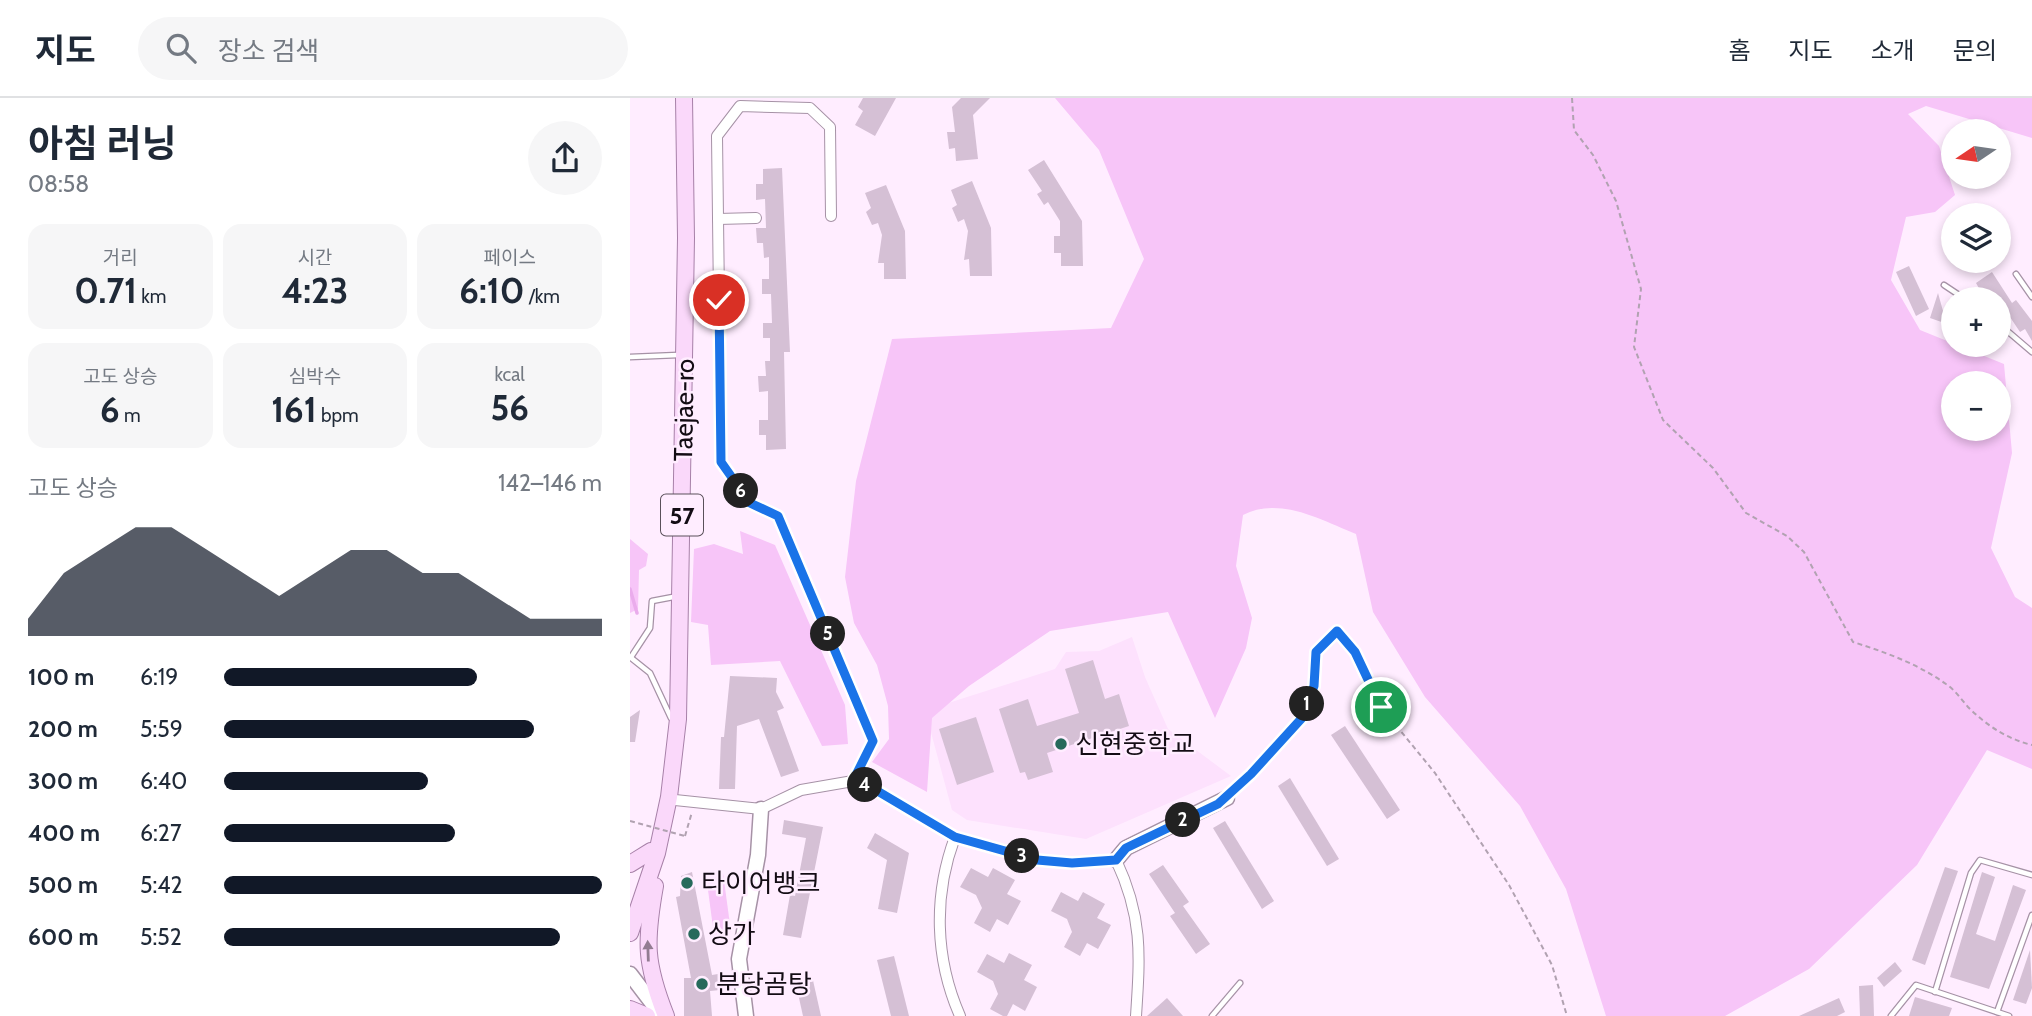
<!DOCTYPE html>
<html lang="ko">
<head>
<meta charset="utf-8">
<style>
  body { margin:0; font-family:Cabin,"Noto Sans KR",sans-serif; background:#f6f6f7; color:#1f2937; height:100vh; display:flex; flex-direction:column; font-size:26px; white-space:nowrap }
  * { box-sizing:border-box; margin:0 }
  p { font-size:23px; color:#747a83 }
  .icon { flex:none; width:38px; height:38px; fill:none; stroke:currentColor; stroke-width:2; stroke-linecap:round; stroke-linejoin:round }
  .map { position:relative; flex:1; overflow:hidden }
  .side { display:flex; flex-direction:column; background:#fff; width:630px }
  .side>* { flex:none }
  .needle { width:46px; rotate:257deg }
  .tools { position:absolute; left:1311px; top:21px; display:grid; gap:14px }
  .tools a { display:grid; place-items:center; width:70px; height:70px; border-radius:50%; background:#fff; box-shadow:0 4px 10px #0003; font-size:35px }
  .pin { position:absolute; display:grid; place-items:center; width:60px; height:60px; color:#fff; margin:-30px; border:4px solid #fff; border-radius:50%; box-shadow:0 2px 7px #0007 }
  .km { position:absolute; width:35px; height:35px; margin:-18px; border-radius:50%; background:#222; color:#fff; font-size:19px; line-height:35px; text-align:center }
  .round { display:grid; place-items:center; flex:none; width:74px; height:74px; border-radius:37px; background:#f6f6f7 }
  .headline { display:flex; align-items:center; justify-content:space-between; height:119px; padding:0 28px }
  h1 { font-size:38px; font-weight:700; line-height:52px }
  .figures { display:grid; grid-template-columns:repeat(3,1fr); gap:10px; height:119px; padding:7px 28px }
  .figures div { display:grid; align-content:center; border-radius:18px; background:#f6f6f7; text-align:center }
  .figures b { font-size:35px; font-weight:700 }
  .figures small { font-size:19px; font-weight:400 }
  .figures p { font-size:19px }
  .chart { height:196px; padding:14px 28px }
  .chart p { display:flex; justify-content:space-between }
  .chart svg { width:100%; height:126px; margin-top:7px; fill:#111827; opacity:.7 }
  ul { padding:0 28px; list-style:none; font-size:23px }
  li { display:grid; grid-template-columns:112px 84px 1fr; align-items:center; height:52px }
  li i { height:18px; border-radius:9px; background:#111827 }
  header { display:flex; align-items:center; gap:42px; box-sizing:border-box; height:98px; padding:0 35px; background:#fff; border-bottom:2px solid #e0e1e3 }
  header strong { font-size:33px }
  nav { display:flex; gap:38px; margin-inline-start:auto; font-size:24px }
  .search { width:490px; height:63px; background:#f6f6f7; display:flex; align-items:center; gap:18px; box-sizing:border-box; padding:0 24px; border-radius:38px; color:#747a83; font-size:26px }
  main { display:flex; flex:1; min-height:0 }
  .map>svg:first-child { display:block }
  .built { fill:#fde1fd }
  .green { fill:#f7c5f8; fill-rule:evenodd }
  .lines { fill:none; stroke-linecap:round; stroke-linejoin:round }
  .stream { stroke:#eaacec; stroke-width:3.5 }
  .building { fill:#d5c0d5 }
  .lane-casing { stroke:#a692a6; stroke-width:7 }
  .street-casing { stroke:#a692a6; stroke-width:12 }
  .secondary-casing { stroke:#a692a6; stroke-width:17 }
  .primary-casing { stroke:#a780a8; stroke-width:18 }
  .path { stroke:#b1a2b1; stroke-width:2; stroke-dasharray:5 3.5; stroke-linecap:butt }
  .lane { stroke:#fff; stroke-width:4.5 }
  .street { stroke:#fff; stroke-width:10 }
  .secondary { stroke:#fff; stroke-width:14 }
  .primary { stroke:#fad8fa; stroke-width:16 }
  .path-bridge { stroke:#b1a2b1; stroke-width:2; stroke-dasharray:5 3.5; stroke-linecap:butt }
  .oneway { fill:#927c92 }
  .route-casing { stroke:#fff; stroke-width:14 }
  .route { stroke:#1a73e8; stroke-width:9 }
  .poi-dot { fill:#266a5b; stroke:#ffedff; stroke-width:2.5 }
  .labels { text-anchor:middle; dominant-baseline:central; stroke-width:5; stroke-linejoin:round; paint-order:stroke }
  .shield { fill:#ffedff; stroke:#5a505a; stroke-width:2 }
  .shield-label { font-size:24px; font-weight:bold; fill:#130c14 }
  .street-label { font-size:26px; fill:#130c14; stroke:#ffedff }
  .poi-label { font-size:26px; fill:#130c14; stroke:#ffedff; text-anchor:start }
</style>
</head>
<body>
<header>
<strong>지도</strong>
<div class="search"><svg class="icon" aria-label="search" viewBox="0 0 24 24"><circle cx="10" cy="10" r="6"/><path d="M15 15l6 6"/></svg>장소 검색</div>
<nav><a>홈</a><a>지도</a><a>소개</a><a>문의</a></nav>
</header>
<main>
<section class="side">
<div class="headline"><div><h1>아침 러닝</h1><p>08:58</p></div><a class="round"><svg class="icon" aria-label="share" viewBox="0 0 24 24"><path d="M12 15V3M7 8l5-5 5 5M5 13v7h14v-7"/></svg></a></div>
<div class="figures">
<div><p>거리</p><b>0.71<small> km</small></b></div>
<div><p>시간</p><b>4:23</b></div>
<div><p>페이스</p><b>6:10<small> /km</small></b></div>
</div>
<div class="figures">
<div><p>고도 상승</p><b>6<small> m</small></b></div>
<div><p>심박수</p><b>161<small> bpm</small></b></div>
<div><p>kcal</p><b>56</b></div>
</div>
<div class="chart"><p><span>고도 상승</span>142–146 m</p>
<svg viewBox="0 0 160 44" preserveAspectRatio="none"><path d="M0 44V38L10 22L20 14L30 6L40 6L50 14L60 22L70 30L80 22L90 14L100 14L110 22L120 22L130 30L140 38L150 38L160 38V44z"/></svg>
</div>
<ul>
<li><b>100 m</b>6:19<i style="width:67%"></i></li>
<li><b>200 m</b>5:59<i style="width:82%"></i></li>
<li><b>300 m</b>6:40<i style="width:54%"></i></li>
<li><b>400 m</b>6:27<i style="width:61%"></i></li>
<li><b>500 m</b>5:42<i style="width:100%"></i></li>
<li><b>600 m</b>5:52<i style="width:89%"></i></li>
</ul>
</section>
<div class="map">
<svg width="1402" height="918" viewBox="0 0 1402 918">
  <rect width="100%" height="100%" fill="#ffedff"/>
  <path class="built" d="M502,539l13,40 23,52 63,47 -145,63 -119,-19 -15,-10 -26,-96 13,-8 116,-37 11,-17 33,-1z"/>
  <g class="green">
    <path d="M425,0h977v40l-106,-32 -18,8 31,32 16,49 -20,17 -29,5 -15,63 29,50 84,34 8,89 -21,95 24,49 17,11v161l-45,-19 -70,115 -108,104 -84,47h-119l-40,-127 -46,-83 -95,-109 -52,-85 -17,-78c-35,-14 -76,-38 -113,-19l-7,51 16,52 -6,30 -31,70 -47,-106 -118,19 -81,55 -37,32 -5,74 -55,-30 17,-23 -1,-33 -11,-41 -23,-42 -9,-46 11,-96 36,-142 219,-11 33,-69 -45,-109zM1368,285v46h-45v-46z"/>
    <path d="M110,433l35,14 70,160 3,39 -26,2 -42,-85 -69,4 -3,-40 -17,-3 3,-73 20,-5 29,10z"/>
    <path d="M0,441l18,15 -2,12 -7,4 -1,39 -8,4z"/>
    <path d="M93,775l8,59 -17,3 -8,-60z"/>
  </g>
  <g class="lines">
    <path class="stream" d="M0,491l7,24"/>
  </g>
  <g class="building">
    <path d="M233,0h33l-21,38 -20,-11 8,-14 -5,-4z"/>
    <path d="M331,0h29l-17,17 5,44 -22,2 -1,-13 -6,1 -2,-17h8l-3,-25z"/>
    <path d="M414,62l38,61 1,45h-22v-13h-7v-17h6v-15l-12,-19 -4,3 -7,-11 5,-3 -14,-21z"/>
    <path d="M152,70l8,184h-6l2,97 -20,1v-15h-7v-15h9v-29l-9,1 -1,-16h8l-1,-15h5v-23h-7v-15h9l-1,-29h-9v-15h7v-22l-5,1 -1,-15h-6l-1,-15h10l-1,-29 -9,1v-16h7v-15z"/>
    <path d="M342,83l19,47 1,48h-22l-1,-17 -5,1 4,-29 -4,-12 -6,3 -6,-14 5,-3 -6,-15z"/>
    <path d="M256,87l19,46 1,48h-22v-16h-6l4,-28 -4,-12 -6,2 -6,-13 5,-4 -6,-15z"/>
    <path d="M1279,168l20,43 -13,7 -20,-44z"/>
    <path d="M1362,174l20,31 4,-3 16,21v20l-7,-12 -5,3 -22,-33h-13l-9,-16z"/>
    <path d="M1308,195l5,18 10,3v12l-23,-8z"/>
    <path d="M463,562l12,39 14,-5 10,32 -82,27 6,19 -25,8 -3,-8 -5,1 -21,-64 29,-10 9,27 42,-13 -14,-44z"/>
    <path d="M100,578l47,2 -1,14 8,16 -7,3 22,60 -18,6 -22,-58 -22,7 -2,63h-16l2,-52h3z"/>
    <path d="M10,612l-5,32h-5v-25z"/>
    <path d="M346,619l18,55 -37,13 -18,-56z"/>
    <path d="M715,628l55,84 -13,9 -56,-84z"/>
    <path d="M660,680l49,81 -12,7 -49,-80z"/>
    <path d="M154,722l39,7 -22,111 -18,-3 7,-40 5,1 11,-58 -24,-4z"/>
    <path d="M595,723l49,80 -12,8 -49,-81z"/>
    <path d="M245,735l34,20 -12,60 -19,-4 9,-49 -20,-12z"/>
    <path d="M533,767l26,37 -6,4 27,38 -14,10 -26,-38 5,-3 -26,-39z"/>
    <path d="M1315,769l13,4 -33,94 -13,-5z"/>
    <path d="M341,770l17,9 5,-9 22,12 -8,14 14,7 -13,24 -11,-6 -7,13 -16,-9 8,-15 -6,-13 -16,-8z"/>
    <path d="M62,774l20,103 6,-1 2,16 -10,1 2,25h-28v-38h7l-15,-81 4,-1 1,-20z"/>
    <path d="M1352,774l13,5 -19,57 19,7 18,-56 13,5 -37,99 -39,-12z"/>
    <path d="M431,794l17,9 5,-9 22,12 -8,14 14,7 -13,24 -11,-6 -7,13 -16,-9 8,-15 -5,-13 -16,-8z"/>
    <path d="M1400,852l2,38 -6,16 -13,-4z"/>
    <path d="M379,855l23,12 -8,15 13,7 -12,24 -12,-7 -6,12h-4l-13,-7 8,-15 -5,-13 -16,-9 10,-18 17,9z"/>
    <path d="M264,858l15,60h-18l-14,-56z"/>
    <path d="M1265,864l7,9 -18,16 -7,-9z"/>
    <path d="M182,878l9,40h-18l-8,-36z"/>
    <path d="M1243,887l1,31h-14l-1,-30z"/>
    <path d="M1285,899l37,11 -3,8h-40z"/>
    <path d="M537,900l16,18h-36z"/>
    <path d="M1209,900l6,14 -8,4h-38z"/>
  </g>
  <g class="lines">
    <g class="lane-casing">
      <g id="lane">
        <path d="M1386,176l16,23"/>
        <path d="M1314,187l21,14"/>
        <path d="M1368,225l34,29"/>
        <path d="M0,259l48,-2"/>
        <path d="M0,559l20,16 21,45"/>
        <path d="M1,559l19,-29 2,-27 21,-4"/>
        <path d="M1305,894l36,-119 9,-13 52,15"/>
        <path d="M1367,914l35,-97"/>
        <path d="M582,918l28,-33"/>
        <path d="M1261,918l25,-31 93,31"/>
      </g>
    </g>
    <g class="street-casing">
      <g id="street">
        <path d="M201,118l-1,-89 -20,-19 -70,-2 -23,30 4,326 28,41 29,13 95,225 -20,40"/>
        <path d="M88,121l38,-1"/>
        <path d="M45,702l86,9 40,-19 52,-9 16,5 86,51 82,23 34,3 45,-3c27,57 24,95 20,156"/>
        <path d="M325,739c-22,59 -20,122 5,179"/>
      </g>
    </g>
    <g class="secondary-casing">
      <g id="secondary">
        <path d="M486,762l10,-12 101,-50"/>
        <path d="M0,876l32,42"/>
        <path d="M116,918l-7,-57 19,-104 3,-46"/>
      </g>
    </g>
    <g class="primary-casing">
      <g id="primary">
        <path d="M0,766l21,-13"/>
        <path d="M25,788c-10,56 -10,77 11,130"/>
        <path d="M0,835l27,-80 12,-56 9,-78 8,-481 -2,-140"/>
        <path d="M0,911l17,7"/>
      </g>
    </g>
    <g class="path">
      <path d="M942,0l2,32 19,25 23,46 25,88 -7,58 29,73 50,48 33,45 41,23 17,16 49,90c32,10 65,22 93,42 9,6 15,15 22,23 18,18 39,32 64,38"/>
      <path d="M607,690l65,-70 12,-32 2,-34 21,-21 18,20 26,56 54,66 74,112 43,80 15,51"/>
      <path d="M55,738l7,-24"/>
    </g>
    <use href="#lane" class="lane"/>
    <use href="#street" class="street"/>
    <use href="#secondary" class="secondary"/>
    <use href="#primary" class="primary"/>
    <path class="path-bridge" d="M0,723l55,15"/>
  </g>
  <defs><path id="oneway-solid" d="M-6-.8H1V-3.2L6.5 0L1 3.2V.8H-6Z" transform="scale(1.75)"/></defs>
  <use class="oneway" href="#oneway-solid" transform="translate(18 853) rotate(-92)"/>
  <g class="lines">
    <g class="route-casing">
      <path id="route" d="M89,202l2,162 29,41 28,13 95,225 -20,40 16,5 86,51 82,23 35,3 44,-3 10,-12 92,-44 33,-30 51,-56 12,-32 2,-34 21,-21 18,21 26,55"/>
    </g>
    <use href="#route" class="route"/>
  </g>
  <g class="poi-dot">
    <circle cx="431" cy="646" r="7"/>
    <circle cx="57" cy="785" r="7"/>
    <circle cx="64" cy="836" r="7"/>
    <circle cx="72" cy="886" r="7"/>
  </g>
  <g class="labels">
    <rect class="shield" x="31" y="396.5" width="42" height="41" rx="5"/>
    <g class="shield-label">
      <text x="52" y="417">57</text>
    </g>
    <g class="street-label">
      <text transform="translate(54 312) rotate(-89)">Taejae-ro</text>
    </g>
    <g class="poi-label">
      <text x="445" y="646">신현중학교</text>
      <text x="71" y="785">타이어뱅크</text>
      <text x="78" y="836">상가</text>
      <text x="86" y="886">분당곰탕</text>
    </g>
  </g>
</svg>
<div class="tools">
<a><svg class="needle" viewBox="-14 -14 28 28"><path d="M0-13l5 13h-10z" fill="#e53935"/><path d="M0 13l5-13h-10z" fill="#747a83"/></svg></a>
<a><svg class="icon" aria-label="layers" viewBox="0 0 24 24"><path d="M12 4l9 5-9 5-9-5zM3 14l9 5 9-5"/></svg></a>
<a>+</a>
<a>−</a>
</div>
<div class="pin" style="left:751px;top:609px;background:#1e9e55"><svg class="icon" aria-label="arrive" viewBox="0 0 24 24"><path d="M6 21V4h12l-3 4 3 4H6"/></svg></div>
<div class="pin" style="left:89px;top:202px;background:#d93025"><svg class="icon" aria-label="check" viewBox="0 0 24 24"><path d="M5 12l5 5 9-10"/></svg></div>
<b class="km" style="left:677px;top:606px">1</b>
<b class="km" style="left:553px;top:722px">2</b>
<b class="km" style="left:392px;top:758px">3</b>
<b class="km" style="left:235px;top:687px">4</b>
<b class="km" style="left:198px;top:536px">5</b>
<b class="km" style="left:111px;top:393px">6</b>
</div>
</main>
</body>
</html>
